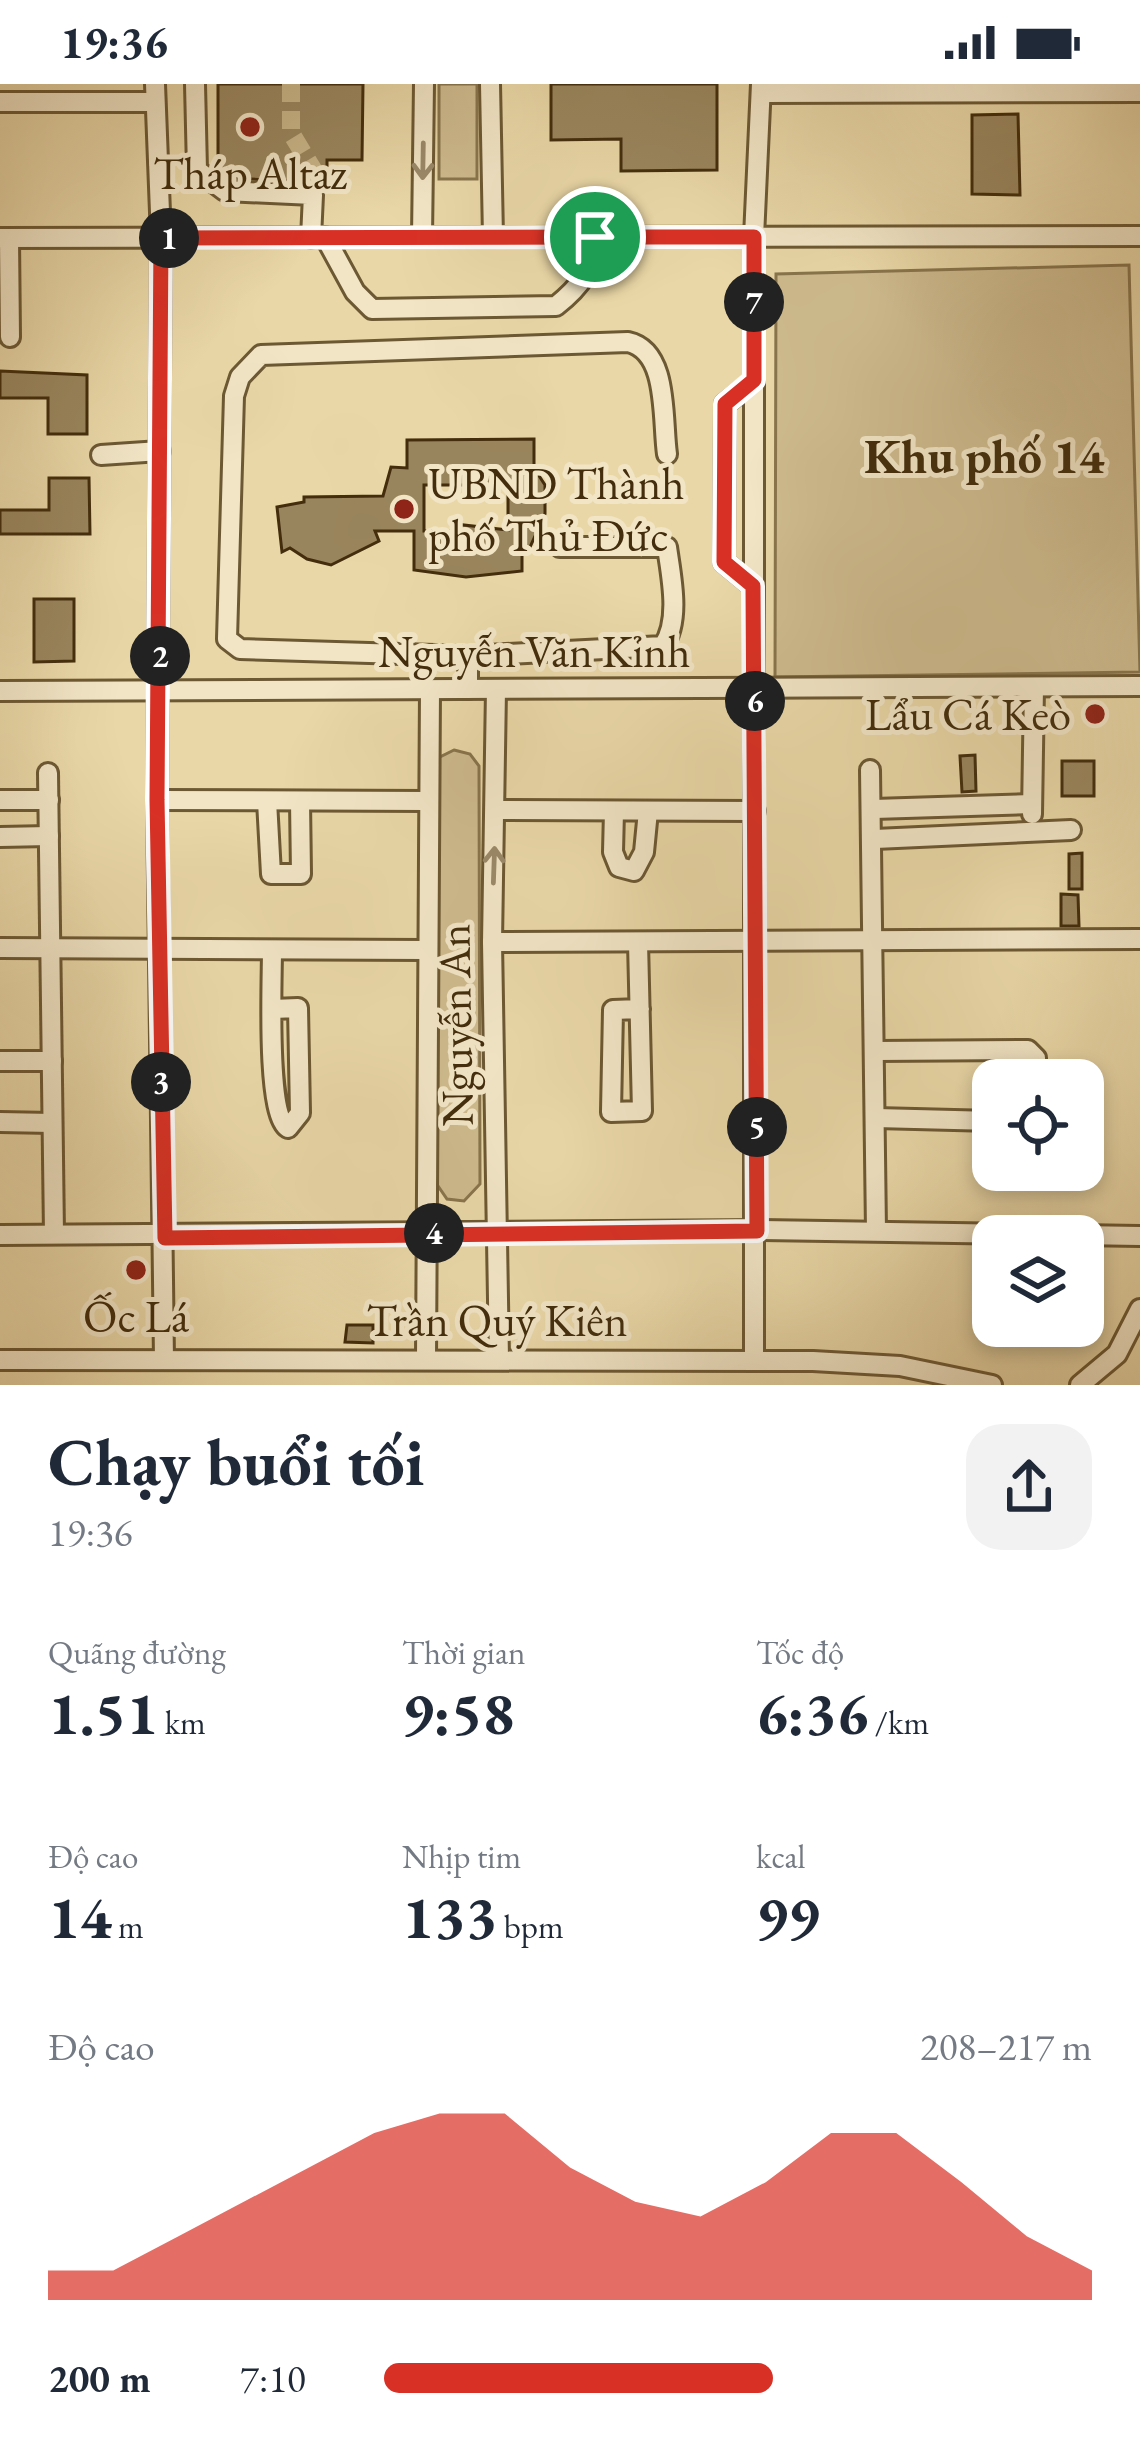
<!DOCTYPE html>
<html lang="vi">
<head>
<meta charset="utf-8">
<style>
  body { margin:0; font-family:"EB Garamond",serif; background:#f2f2f3; color:#1f2937; height:100vh; display:flex; flex-direction:column; font-size:45px; white-space:nowrap }
  * { box-sizing:border-box; margin:0 }
  p { font-size:39px; color:#747a83 }
  .icon { flex:none; width:66px; height:66px; fill:none; stroke:currentColor; stroke-width:2; stroke-linecap:round; stroke-linejoin:round }
  .map { position:relative; height:1301px; overflow:hidden }
  .drawer { display:flex; flex-direction:column; background:#fff; flex:1 }
  .drawer>* { flex:none }
  .buttons { position:absolute; left:972px; top:975px; display:grid; gap:24px }
  .buttons a { display:grid; place-items:center; width:132px; height:132px; border-radius:24px; background:#fff; box-shadow:0 6px 18px #0003; font-size:60px }
  .pin { position:absolute; display:grid; place-items:center; width:102px; height:102px; color:#fff; margin:-51px; border:6px solid #fff; border-radius:50%; box-shadow:0 3px 12px #0007 }
  .km { position:absolute; width:60px; height:60px; margin:-30px; border-radius:50%; background:#222; color:#fff; font-size:33px; line-height:60px; text-align:center }
  .round { display:grid; place-items:center; flex:none; width:126px; height:126px; border-radius:36px; background:#f2f2f3 }
  .headline { display:flex; align-items:center; justify-content:space-between; height:204px; padding:0 48px }
  h1 { font-size:66px; font-weight:700; line-height:90px }
  .stats { display:grid; grid-template-columns:repeat(3,1fr); gap:18px; height:204px; padding:12px 48px }
  .stats div { display:grid; align-content:center }
  .stats b { font-size:60px; font-weight:700 }
  .stats small { font-size:33px; font-weight:400 }
  .stats p { font-size:33px }
  .chart { height:336px; padding:24px 48px }
  .chart p { display:flex; justify-content:space-between }
  .chart svg { width:100%; height:216px; margin-top:12px; fill:#d93025; opacity:.7 }
  ul { padding:0 48px; list-style:none; font-size:39px }
  li { display:grid; grid-template-columns:192px 144px 1fr; align-items:center; height:90px }
  li i { height:30px; border-radius:15px; background:#d93025 }
  .status { display:flex; justify-content:space-between; align-items:center; height:84px; padding:0 60px; background:#fff; direction:ltr }
  .status svg { height:33px; fill:currentColor }
  .map>svg:first-child { display:block }
  .green { fill:#cdba8d; stroke:#88744c; stroke-width:3 }
  .building { fill:#99855d; stroke:#432d0c; stroke-width:3; fill-rule:evenodd }
  .lines { fill:none; stroke-linecap:round; stroke-linejoin:round }
  .minor-tunnel { stroke:#c8b588; stroke-width:18; stroke-dasharray:18 9; stroke-linecap:butt }
  .minor-casing { stroke:#6c5833; stroke-width:24 }
  .minor { stroke:#f1e5c6; stroke-width:18 }
  .oneway { stroke:#9a8969 }
  .route-casing { stroke:#fff; stroke-width:24 }
  .route { stroke:#d93025; stroke-width:15 }
  .poi-dot { fill:#8f2418; stroke:#f1e5c6; stroke-width:4.5 }
  .labels { text-anchor:middle; dominant-baseline:central; stroke-width:10; stroke-linejoin:round; paint-order:stroke }
  .poi-label { font-size:45px; fill:#432d0c; stroke:#f1e5c6 }
  .street-label { font-size:45px; fill:#432d0c; stroke:#f1e5c6 }
  .neighbourhood-label { font-size:48px; font-weight:bold; fill:#432d0c; stroke:#f1e5c6 }
</style>
</head>
<body>
<div class="status"><b>19:36</b><svg viewBox="0 0 49 12"><path d="M0 12V9h3v3zM5 12V6h3v6zM10 12V3h3v9zM15 12V0h3v12zM26 1h20v11H26zM47 4h2v5h-2z"/></svg></div>
<div class="map">
<svg width="1140" height="1301" viewBox="0 0 1140 1301">
  <rect width="100%" height="100%" fill="#e9d7a7"/>
  <filter id="stains"><feTurbulence type="fractalNoise" baseFrequency=".00167" numOctaves="4"/><feColorMatrix values="0 0 0 0 .2 0 0 0 0 .09 0 0 0 0 .02 0 0 0 .5 -.17"/></filter>
  <radialGradient id="worn" r=".72"><stop offset=".6" stop-color="#630" stop-opacity="0"/><stop offset="1" stop-color="#630" stop-opacity=".3"/></radialGradient>
  <g class="green">
    <rect x="439" y="0" width="38" height="95"/>
    <path d="M1129,181l11,407 -365,5 1,-403z"/>
    <path d="M454,666l16,4 9,12 1,418 -16,17 -17,-2 -11,-16 2,-425z"/>
  </g>
  <g class="building">
    <path d="M218,0h145l-1,76h-35v23l-97,-5 -12,-9z"/>
    <path d="M551,0h166v86l-96,1v-32l-70,1z"/>
    <path d="M1018,30l2,81 -48,-1v-79z"/>
    <path d="M0,287l87,4v59h-39v-36h-48z"/>
    <path d="M534,355v29l11,17v29l-15,33 -8,-1v25l-56,6 -52,-7v-39h-39l4,10 -48,24 -24,-6 -17,-11 -8,4 -5,-45 27,-5v-5l79,-1 8,-29 16,1v-28zM424,401h84v45l-53,-6v7h-31z"/>
    <path d="M49,394h40l1,56h-90v-24h49z"/>
    <path d="M34,515h40v62l-40,1z"/>
    <path d="M975,671l1,36 -14,1 -2,-36z"/>
    <rect x="1062" y="677" width="32" height="35"/>
    <path d="M1082,769v36h-13v-35z"/>
    <path d="M1061,810l17,1 1,31h-18z"/>
    <path d="M347,1241h26v18l-28,-1z"/>
  </g>
  <g class="lines">
    <path class="minor-tunnel" d="M291,0v49l23,38 -1,24"/>
    <g class="minor-casing">
      <g id="minor">
        <path d="M155,0l6,154 -4,562 7,560"/>
        <path d="M195,0l2,86 28,21 88,4 -2,43"/>
        <path d="M490,0l3,153"/>
        <path d="M761,9l379,-1"/>
        <path d="M0,18h155"/>
        <path d="M325,153l30,55 17,17 184,-3c25,-20 37,-36 38,-69"/>
        <path d="M422,153l2,-153"/>
        <path d="M0,154l1140,-2"/>
        <path d="M9,154l1,99"/>
        <path d="M101,371l59,-4"/>
        <path d="M753,502l-29,-24 1,-158 29,-23"/>
        <path d="M468,572l195,-10c18,-26 8,-70 4,-99h-107"/>
        <path d="M468,605v-33l-228,-7 -13,-10 7,-243 6,-19 21,-22 367,-13c41,9 34,77 39,112"/>
        <path d="M496,605l-4,253 7,417"/>
        <path d="M0,607l1140,-5"/>
        <path d="M870,686l6,461"/>
        <path d="M48,689l6,461"/>
        <path d="M0,716h49"/>
        <path d="M157,716l270,1"/>
        <path d="M267,717l4,73h30l-1,-73"/>
        <path d="M874,725l158,-5"/>
        <path d="M495,726l260,1"/>
        <path d="M614,727l-1,41 6,15 15,4 10,-19 4,-41"/>
        <path d="M1032,730l2,-127"/>
        <path d="M0,753l49,-1"/>
        <path d="M875,755l196,-9"/>
        <path d="M492,858l648,-3"/>
        <path d="M638,858l4,169 -31,1 2,-102 27,-1"/>
        <path d="M0,864l427,2"/>
        <path d="M272,866c0,31 -6,165 16,178l12,-15 -2,-105 -25,1"/>
        <path d="M876,967l152,-1 8,8 -3,22"/>
        <path d="M0,977h52"/>
        <path d="M876,1034l117,3"/>
        <path d="M0,1038l52,1"/>
        <path d="M0,1151l757,-5 383,6"/>
        <path d="M754,1275v-1122l7,-153"/>
        <path d="M0,1276l813,1 87,5 92,19"/>
        <path d="M426,1276l4,-670"/>
        <path d="M1080,1301l37,-31 23,-45"/>
      </g>
    </g>
    <use href="#minor" class="minor"/>
  </g>
  <defs><path id="oneway-shaft" d="M-6 0H5M1.5-3L5.5 0L1.5 3" fill="none" stroke-width="1.6" stroke-linecap="round" stroke-linejoin="round" transform="scale(3)"/></defs>
  <g class="oneway">
    <use href="#oneway-shaft" transform="translate(423 77) rotate(91)"/>
    <use href="#oneway-shaft" transform="translate(494 781) rotate(-88)"/>
  </g>
  <g class="lines">
    <g class="route-casing">
      <path id="route" d="M595,153h159v143l-29,24 -1,158 29,24 4,645 -592,7 -8,-438 4,-562z"/>
    </g>
    <use href="#route" class="route"/>
  </g>
  <g class="poi-dot">
    <circle cx="250" cy="43" r="12"/>
    <circle cx="404" cy="425" r="12"/>
    <circle cx="1095" cy="630" r="12"/>
    <circle cx="136" cy="1186" r="12"/>
  </g>
  <g class="labels">
    <g class="poi-label">
      <text x="250" y="89">Tháp Altaz</text>
      <text x="428" y="399" text-anchor="start">UBND Thành<tspan x="428" dy="52">phố Thủ Đức</tspan></text>
      <text x="1071" y="630" text-anchor="end">Lẩu Cá Keò</text>
      <text x="136" y="1232">Ốc Lá</text>
    </g>
    <g class="street-label">
      <text x="534" y="567">Nguyễn Văn Kỉnh</text>
      <text transform="translate(455 941) rotate(-91)">Nguyễn An</text>
      <text x="497" y="1236">Trần Quý Kiên</text>
    </g>
    <g class="neighbourhood-label">
      <text x="984" y="372">Khu phố 14</text>
    </g>
  </g>
  <rect width="100%" height="100%" filter="url(#stains)"/>
  <rect width="100%" height="100%" fill="url(#worn)"/>
</svg>
<div class="buttons">
<a><svg class="icon" aria-label="locate" viewBox="0 0 24 24"><circle cx="12" cy="12" r="6"/><path d="M12 2v4M12 18v4M2 12h4M18 12h4"/></svg></a>
<a><svg class="icon" aria-label="layers" viewBox="0 0 24 24"><path d="M12 4l9 5-9 5-9-5zM3 14l9 5 9-5"/></svg></a>
</div>
<div class="pin" style="left:595px;top:153px;background:#1e9e55"><svg class="icon" aria-label="arrive" viewBox="0 0 24 24"><path d="M6 21V4h12l-3 4 3 4H6"/></svg></div>
<b class="km" style="left:169px;top:154px">1</b>
<b class="km" style="left:160px;top:572px">2</b>
<b class="km" style="left:161px;top:998px">3</b>
<b class="km" style="left:434px;top:1149px">4</b>
<b class="km" style="left:757px;top:1043px">5</b>
<b class="km" style="left:755px;top:617px">6</b>
<b class="km" style="left:754px;top:218px">7</b>
</div>
<section class="drawer">
<div class="headline"><div><h1>Chạy buổi tối</h1><p>19:36</p></div><a class="round"><svg class="icon" aria-label="share" viewBox="0 0 24 24"><path d="M12 15V3M7 8l5-5 5 5M5 13v7h14v-7"/></svg></a></div>
<div class="stats">
<div><p>Quãng đường</p><b>1.51<small> km</small></b></div>
<div><p>Thời gian</p><b>9:58</b></div>
<div><p>Tốc độ</p><b>6:36<small> /km</small></b></div>
</div>
<div class="stats">
<div><p>Độ cao</p><b>14<small> m</small></b></div>
<div><p>Nhịp tim</p><b>133<small> bpm</small></b></div>
<div><p>kcal</p><b>99</b></div>
</div>
<div class="chart"><p><span>Độ cao</span>208–217 m</p>
<svg viewBox="0 0 160 44" preserveAspectRatio="none"><path d="M0 44V38L10 38L20 31L30 24L40 17L50 10L60 6L70 6L80 17L90 24L100 27L110 20L120 10L130 10L140 20L150 31L160 38V44z"/></svg>
</div>
<ul>
<li><b>200 m</b>7:10<i style="width:55%"></i></li>
</ul>
</section>
</body>
</html>
